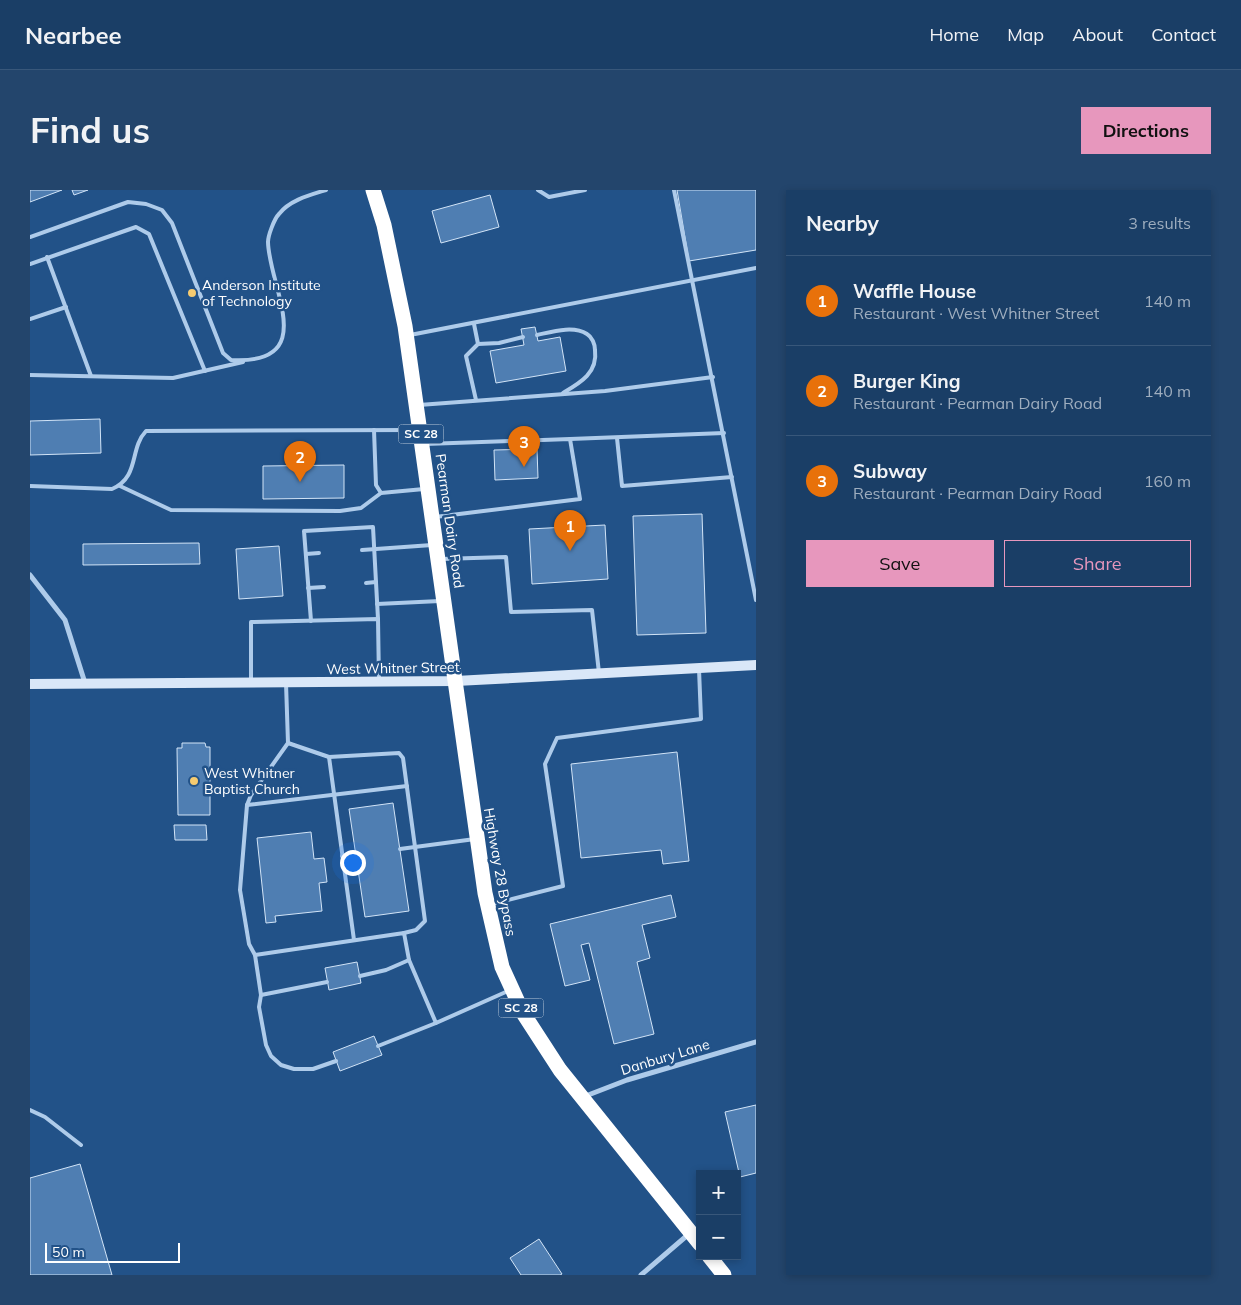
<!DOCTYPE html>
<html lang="en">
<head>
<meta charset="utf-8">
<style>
	:root { --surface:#1a3e66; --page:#23456c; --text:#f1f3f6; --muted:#9faebf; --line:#38577a; --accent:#e797bd }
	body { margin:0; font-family:Mulish,sans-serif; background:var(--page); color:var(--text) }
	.controls { position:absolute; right:15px; bottom:15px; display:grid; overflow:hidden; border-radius:0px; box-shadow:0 2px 8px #0003 }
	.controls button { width:45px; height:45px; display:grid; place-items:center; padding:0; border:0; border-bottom:1px solid var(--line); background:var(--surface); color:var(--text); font:25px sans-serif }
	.scale { position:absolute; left:15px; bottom:12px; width:135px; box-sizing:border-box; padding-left:5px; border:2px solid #fff; border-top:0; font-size:14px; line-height:18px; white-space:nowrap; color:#fff; -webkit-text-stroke:4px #225288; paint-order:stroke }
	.you { position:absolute; left:322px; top:672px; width:18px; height:18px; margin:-12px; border:4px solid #fff; border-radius:50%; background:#1a73e8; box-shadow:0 0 0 8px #1a73e833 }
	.badge { display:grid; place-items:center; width:32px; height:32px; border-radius:50%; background:var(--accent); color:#fff; font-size:16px; font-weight:700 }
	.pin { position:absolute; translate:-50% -41px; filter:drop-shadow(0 1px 2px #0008) }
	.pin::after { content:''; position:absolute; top:26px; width:18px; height:15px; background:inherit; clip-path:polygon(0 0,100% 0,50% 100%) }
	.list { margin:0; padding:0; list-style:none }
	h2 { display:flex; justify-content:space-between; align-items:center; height:65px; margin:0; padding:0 20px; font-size:21px }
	h2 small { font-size:16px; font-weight:400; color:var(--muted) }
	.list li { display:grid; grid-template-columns:32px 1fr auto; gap:15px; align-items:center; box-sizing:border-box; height:90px; padding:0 20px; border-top:1px solid var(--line) }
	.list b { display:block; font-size:19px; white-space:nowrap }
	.list p { margin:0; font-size:16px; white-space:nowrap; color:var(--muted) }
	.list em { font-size:16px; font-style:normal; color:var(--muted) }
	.actions { display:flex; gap:10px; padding:15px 20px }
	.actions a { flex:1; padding:11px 0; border:1px solid var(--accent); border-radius:0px; text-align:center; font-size:18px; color:var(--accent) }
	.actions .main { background:var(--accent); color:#111 }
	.map { position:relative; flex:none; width:726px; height:1085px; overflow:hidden; border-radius:0px }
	header { display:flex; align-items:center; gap:30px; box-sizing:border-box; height:70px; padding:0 25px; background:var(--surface); border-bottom:1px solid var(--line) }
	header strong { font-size:24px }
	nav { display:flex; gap:28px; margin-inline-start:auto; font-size:18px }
	.intro { display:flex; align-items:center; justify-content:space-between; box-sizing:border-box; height:120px; padding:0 30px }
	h1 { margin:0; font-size:35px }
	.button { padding:12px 22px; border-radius:0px; background:var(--accent); color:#111; font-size:18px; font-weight:700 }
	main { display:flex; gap:30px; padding:0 30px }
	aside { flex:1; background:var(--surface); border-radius:0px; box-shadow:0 2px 8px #0003 }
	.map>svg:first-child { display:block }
	.building { fill:#4f7eb2; stroke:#d2e4f7 }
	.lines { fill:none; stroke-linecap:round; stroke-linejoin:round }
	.lane { stroke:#aecbea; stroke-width:4 }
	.street { stroke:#aecbea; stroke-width:5 }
	.secondary { stroke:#d9e7f8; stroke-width:10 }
	.highway { stroke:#fff; stroke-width:15 }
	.poi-dot { fill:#f6cb70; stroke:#225288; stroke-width:2 }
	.labels { text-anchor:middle; stroke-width:5; stroke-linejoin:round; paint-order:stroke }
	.shield { fill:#225288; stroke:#bdcbdb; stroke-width:1 }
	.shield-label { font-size:12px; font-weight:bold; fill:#fff }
	.poi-label { font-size:14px; fill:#fff; stroke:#225288; text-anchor:start }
	.street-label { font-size:14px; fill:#fff; stroke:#225288 }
</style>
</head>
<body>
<header>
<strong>Nearbee</strong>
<nav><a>Home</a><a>Map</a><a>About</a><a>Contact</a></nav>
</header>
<div class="intro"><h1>Find us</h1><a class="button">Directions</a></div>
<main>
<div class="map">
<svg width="726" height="1085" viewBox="0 0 726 1085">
	<rect width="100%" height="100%" fill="#225288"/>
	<g class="building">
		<polygon points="0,0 32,0 0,12"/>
		<polygon points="42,0 58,0 44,5"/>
		<polygon points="647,0 726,0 726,60 659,71"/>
		<polygon points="460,5 469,37 411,53 402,21"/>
		<polygon points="505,137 508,151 530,147 536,181 466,193 460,161 494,155 491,139"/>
		<polygon points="70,229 71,263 0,265 0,231"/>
		<polygon points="507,259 508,288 465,290 464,260"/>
		<polygon points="314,275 314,308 233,309 233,276"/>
		<polygon points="672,324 676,443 607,445 603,326"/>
		<polygon points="575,335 578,389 502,394 499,339"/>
		<polygon points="169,353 170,374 53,375 53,354"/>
		<polygon points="249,356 253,406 209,409 206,359"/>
		<polygon points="152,553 175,553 176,557 180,557 180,625 148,625 147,558 152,558"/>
		<polygon points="647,562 659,671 633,674 631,660 551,668 541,574"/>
		<polygon points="363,613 379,721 335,727 319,619"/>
		<polygon points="144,635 176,635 177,650 145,650"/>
		<polygon points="281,642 284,669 294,668 297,692 289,693 292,721 245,726 246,732 236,733 227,648"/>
		<polygon points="641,705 646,727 612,735 620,768 607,772 624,844 584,854 559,753 551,755 560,790 535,796 520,734"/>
		<polygon points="327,772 331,793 299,800 295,778"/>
		<polygon points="344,846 352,865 310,881 303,862"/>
		<polygon points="726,915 726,983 710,987 695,922"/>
		<polygon points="50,974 82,1085 0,1085 0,988"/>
		<polygon points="509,1049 532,1084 530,1085 491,1085 480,1068"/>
	</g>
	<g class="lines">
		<g class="lane">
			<polyline points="508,0 519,7 555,0"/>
			<polyline points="644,0 726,410"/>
			<path d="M0,47L98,12L116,14L132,20L142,33L193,163L201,170C291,175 239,98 238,52C238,46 244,29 249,24C260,10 280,5 296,0"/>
			<polyline points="17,67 61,186"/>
			<polyline points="0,74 106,37 119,44 175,181"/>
			<polyline points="0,129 36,117"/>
			<polyline points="444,134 448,154 436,166 446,210"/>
			<polyline points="380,145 726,78"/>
			<path d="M507,145C521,142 543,135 557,144C562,147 565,154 565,160C568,183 550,193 533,203"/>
			<polyline points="448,154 469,153 493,147"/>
			<polyline points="0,185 143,188 213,172"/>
			<polyline points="389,215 575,201 683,187"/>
			<polyline points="344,240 346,295 351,303 394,299"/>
			<polyline points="587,248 592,296 702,287"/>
			<polyline points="540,249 694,243"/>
			<polyline points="395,254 540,249 550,309 405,327"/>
			<path d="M0,296L82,299C110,287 99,259 116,241L386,240"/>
			<polyline points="90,296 141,320 310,321 331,318 351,303"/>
			<polyline points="332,360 402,355"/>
			<polyline points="276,364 289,363"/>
			<polyline points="411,369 476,367 481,422 562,420 569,483"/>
			<polyline points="336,393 346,392"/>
			<polyline points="278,398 294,397"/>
			<polyline points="347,414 410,411"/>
			<polyline points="281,431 274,341 343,337 348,429"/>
			<polyline points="221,491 221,432 348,429 349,492"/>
			<polyline points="256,493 258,553 221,605 217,615 210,700 219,754 225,765 231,805 229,817 236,855 241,866 251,875 264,879 283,879 306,871"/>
			<polyline points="258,553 299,567 369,563 373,568 395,731 386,740 374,743"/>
			<polyline points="299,567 324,750"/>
			<polyline points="217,615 377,596"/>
			<polyline points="370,659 445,649"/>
			<polyline points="312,666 326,665"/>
			<polyline points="462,714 533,696 515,574 527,548 671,529 669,479"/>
			<polyline points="225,765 374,743 379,770 406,833 478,801"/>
			<polyline points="330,786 356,780 379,770"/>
			<polyline points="231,805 297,792"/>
			<polyline points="348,856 406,833"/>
			<polyline points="0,920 15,927 51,955"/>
		</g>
		<g class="street">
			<polyline points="0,385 35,430 55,493"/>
			<polyline points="553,907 597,890 726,852"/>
			<polyline points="611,1085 660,1043"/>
		</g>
		<polyline class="secondary" points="0,494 426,491 726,475"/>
		<g class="highway">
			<polyline points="343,0 354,35 375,136 455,703 472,777 493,823 530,880 670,1054"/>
			<polyline points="679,1066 694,1085"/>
		</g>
	</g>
	<g class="poi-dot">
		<circle cx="162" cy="103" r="5"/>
		<circle cx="164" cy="591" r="5"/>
	</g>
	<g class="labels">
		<g class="shield">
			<rect x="368.5" y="234.5" width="45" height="19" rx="4"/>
			<rect x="468.5" y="808.5" width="45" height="19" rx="4"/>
		</g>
		<g class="shield-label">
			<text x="391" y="248">SC 28</text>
			<text x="491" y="822">SC 28</text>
		</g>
		<g class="poi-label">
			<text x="172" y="100">Anderson Institute<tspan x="172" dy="16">of Technology</tspan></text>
			<text x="174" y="588">West Whitner<tspan x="174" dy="16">Baptist Church</tspan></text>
		</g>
		<g class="street-label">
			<text transform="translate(420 331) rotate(82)" y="5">Pearman Dairy Road</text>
			<text transform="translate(363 478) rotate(-1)" y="5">West Whitner Street</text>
			<text transform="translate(470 682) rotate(80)" y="5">Highway 28 Bypass</text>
			<text transform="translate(635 867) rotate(-17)" y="5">Danbury Lane</text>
		</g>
	</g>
</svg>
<div class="controls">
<button>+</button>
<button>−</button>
</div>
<div class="scale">50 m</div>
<div class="you"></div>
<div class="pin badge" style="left:540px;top:361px;background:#e8710a">1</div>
<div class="pin badge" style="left:270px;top:292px;background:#e8710a">2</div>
<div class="pin badge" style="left:494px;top:277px;background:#e8710a">3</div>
</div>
<aside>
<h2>Nearby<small>3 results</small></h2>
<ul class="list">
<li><span class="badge" style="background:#e8710a">1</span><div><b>Waffle House</b><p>Restaurant · West Whitner Street</p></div><em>140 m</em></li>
<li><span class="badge" style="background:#e8710a">2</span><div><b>Burger King</b><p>Restaurant · Pearman Dairy Road</p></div><em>140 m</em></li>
<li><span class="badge" style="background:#e8710a">3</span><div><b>Subway</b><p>Restaurant · Pearman Dairy Road</p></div><em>160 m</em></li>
</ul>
<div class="actions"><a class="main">Save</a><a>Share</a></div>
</aside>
</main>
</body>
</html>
